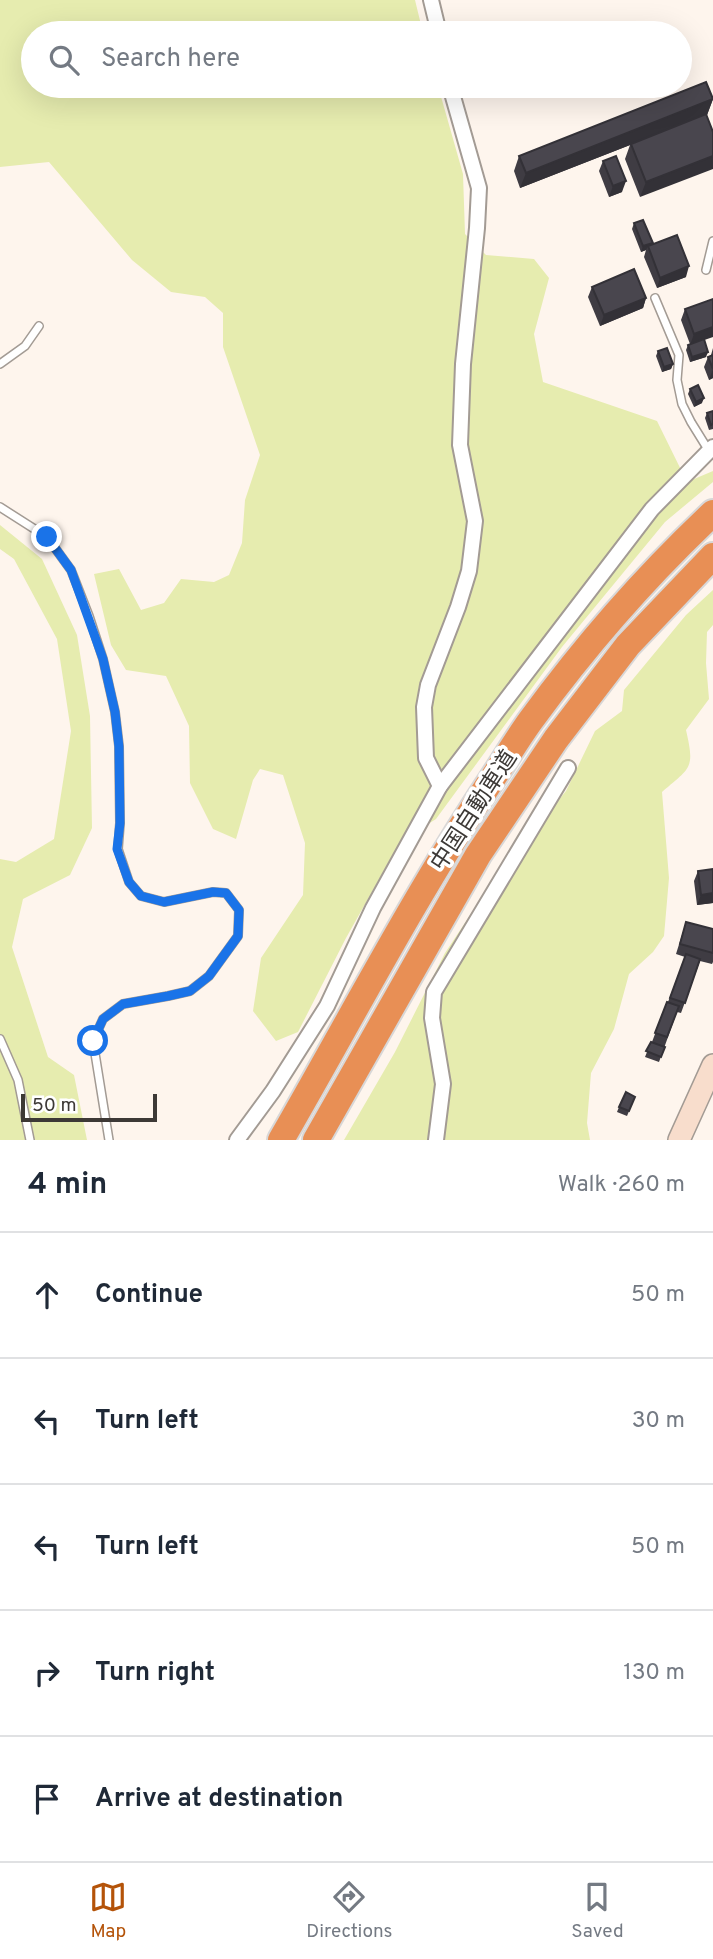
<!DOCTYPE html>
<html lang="en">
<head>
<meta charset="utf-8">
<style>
	:root { --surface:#fff; --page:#f2f2f3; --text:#1f2937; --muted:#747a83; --line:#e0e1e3; --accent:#b45309 }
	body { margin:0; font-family:Overpass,"Noto Sans JP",sans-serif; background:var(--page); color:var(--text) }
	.scale { position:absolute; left:21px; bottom:18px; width:136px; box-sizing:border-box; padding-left:7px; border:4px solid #3d3936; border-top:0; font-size:19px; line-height:24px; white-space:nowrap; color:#3d3936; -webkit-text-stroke:5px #fff; paint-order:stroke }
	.stop { position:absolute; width:21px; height:21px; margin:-16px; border:5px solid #1a73e8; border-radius:50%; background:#fff }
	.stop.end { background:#1a73e8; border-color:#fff; box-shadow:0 2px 7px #0008 }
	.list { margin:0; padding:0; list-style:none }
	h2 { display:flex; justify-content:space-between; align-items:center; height:91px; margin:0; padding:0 28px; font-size:30px }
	h2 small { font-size:23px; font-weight:400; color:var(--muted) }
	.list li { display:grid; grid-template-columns:46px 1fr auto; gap:21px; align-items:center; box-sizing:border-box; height:126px; padding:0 28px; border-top:2px solid var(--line) }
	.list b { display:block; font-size:26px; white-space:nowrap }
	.list em { font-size:23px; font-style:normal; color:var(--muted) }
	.icon { flex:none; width:38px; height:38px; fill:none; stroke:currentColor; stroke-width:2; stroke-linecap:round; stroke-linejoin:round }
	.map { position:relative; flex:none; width:713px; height:1140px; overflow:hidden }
	.search { position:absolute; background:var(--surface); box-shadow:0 7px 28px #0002; left:21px; right:21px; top:21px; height:77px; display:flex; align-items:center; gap:18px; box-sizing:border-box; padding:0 24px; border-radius:38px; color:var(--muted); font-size:26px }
	.sheet { height:721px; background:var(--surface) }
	nav { display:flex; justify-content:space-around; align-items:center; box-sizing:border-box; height:98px; border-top:2px solid var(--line); background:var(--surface); font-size:19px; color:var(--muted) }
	nav a { display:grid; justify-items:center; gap:4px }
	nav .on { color:var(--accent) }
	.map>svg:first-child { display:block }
	.green { fill:#e6ecaf }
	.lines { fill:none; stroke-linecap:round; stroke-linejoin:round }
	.lane-casing { stroke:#a39b94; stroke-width:10 }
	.street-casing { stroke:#a39b94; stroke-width:18 }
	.secondary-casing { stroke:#a39b94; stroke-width:24 }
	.highway-casing { stroke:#d8d7d7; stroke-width:30 }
	.lane { stroke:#fff; stroke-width:7 }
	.street { stroke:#fff; stroke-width:14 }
	.secondary { stroke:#f8ddcc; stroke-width:21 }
	.highway { stroke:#e88f55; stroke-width:26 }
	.wall { fill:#3f3c43 }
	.shaded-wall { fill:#333137 }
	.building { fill:#49464e; stroke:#333137; stroke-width:2 }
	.route { stroke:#1a73e8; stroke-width:9 }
	.labels { text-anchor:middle; stroke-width:7; stroke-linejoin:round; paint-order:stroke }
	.street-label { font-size:23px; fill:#3d3936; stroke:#fff }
</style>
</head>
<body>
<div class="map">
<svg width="713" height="1140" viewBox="0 0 713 1140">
	<rect width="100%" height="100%" fill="#fef5ed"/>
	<g class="green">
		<polygon points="0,0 415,0 423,33 33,33 33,86 438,86 463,174 465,234 486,255 534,259 549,278 534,334 543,382 657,421 687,482 713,471 713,482 665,522 562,647 436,819 400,842 346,938 298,1032 276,1041 253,1011 261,958 303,895 305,843 283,775 260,769 253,780 236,839 213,829 190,783 189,726 166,676 126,670 111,645 94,574 119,569 141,610 164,603 181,579 214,582 229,575 242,543 245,500 260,455 223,347 223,313 205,297 171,292 132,260 49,162 0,167"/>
		<polygon points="0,525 42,559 77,635 90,716 92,828 70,875 23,899 12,947 48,1057 74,1075 87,1140 0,1140 0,859 16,862 54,839 71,731 57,639 14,559 0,549"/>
		<path d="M713,590V625L707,632L706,663L709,699L686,730C695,769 691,767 662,792L669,878L664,936L653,952L629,974L614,1029L591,1073L587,1123L590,1140H344L395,1052L445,953L496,876L566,791L595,731L622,711L624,690L686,615Z"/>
	</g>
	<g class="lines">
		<defs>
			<g id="lane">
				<polyline points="706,270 713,241"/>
				<polyline points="655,298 679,355 677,380 682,404 691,422 709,451"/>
				<polyline points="0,364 25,346 39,326"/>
				<polyline points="0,507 47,537 71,570 89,616 103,659 115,712 119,746 120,823 118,849 129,882 141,896 164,902 213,892 226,893 239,910 238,936 209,976 190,991 168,996 123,1004 103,1019 93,1041 109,1140"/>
				<polyline points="0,1039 18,1080 30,1140"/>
			</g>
			<g id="street">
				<polyline points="431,0 439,33"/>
				<polyline points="440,786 426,758 424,707 428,685 458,607 469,571 475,521 460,445 463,364 477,228 479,188 450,86"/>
				<polyline points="237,1140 273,1091 327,1006 373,908 440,786 652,509 713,447"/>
				<polyline points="436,1140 443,1084 432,1018 434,992 568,768"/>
			</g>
			<polyline id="secondary" points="679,1140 713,1065"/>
			<g id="highway">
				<path d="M281,1140C349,1022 412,901 487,787C502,765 515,742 531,720C585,646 646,576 713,513"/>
				<polyline points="316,1140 478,855 556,739 628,645 713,556"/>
			</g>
		</defs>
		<use href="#lane" class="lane-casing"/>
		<use href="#street" class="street-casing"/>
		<use href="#secondary" class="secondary-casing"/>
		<use href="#highway" class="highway-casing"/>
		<use href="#lane" class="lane"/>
		<use href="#street" class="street"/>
		<use href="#secondary" class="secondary"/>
		<use href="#highway" class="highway"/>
	</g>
	<g class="wall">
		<polygon points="713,99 707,115 640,197 625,159 630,145 520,188 514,171 519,156"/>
		<polygon points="603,161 622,192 609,197 599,171"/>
		<polygon points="634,223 652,245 686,277 657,288 644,257 646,250 641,252 632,229"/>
		<polygon points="592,287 646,298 643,308 600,326 588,297"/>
		<polygon points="685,309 704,340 706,357 690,362 686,350 688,345 690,344 681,320"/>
		<polygon points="713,348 713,378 709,380 704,367 708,357 711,355"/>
		<polygon points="658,351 673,364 671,369 662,372 656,356"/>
		<polygon points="690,389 702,403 694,407 688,394"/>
		<polygon points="713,411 713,429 709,430 705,418 707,413"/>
		<polygon points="713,869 713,903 697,905 694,881 698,871"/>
		<polygon points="686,922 713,929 713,962 712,964 700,961 681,1013 677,1012 659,1062 645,1057 651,1042 652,1042 667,1002 668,1002 685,957 676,954"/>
		<polygon points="635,1097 627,1116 617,1112 619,1107"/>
	</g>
	<g class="shaded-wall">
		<polygon points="713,99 707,115 520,188 526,173"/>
		<polygon points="713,156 713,169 640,197 646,182"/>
		<polygon points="626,181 622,192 609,197 613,186"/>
		<polygon points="653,243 651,248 648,246 646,250 641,252 643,246"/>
		<polygon points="689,266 686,277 657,288 660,278"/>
		<polygon points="646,298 643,308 600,326 604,315"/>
		<polygon points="713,327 713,337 690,345 694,334"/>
		<polygon points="708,352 706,357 690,362 692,357"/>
		<polygon points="673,364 671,369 662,372 664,367"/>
		<polygon points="713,369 713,378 709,380"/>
		<polygon points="704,398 702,403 694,407 696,402"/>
		<polygon points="713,893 713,903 697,905 701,895"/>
	</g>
	<g class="building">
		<polygon points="706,82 713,99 526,173 519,156"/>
		<polygon points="706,114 713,132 713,156 646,182 631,144"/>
		<polygon points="616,156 626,181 613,186 603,161"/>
		<polygon points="643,220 653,243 643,246 634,223"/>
		<polygon points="677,235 689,266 660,278 648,246"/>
		<polygon points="634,269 646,298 604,315 592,287"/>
		<polygon points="713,299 713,327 694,334 685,309"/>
		<polygon points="704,339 708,352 692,357 688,345"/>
		<polygon points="667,348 673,364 664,367 658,351"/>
		<polygon points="713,355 713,369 708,357"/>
		<polygon points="698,385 704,398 696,402 690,389"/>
		<polygon points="713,411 713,424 711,425 707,413"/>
		<polygon points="713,869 713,893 701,895 698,871"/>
		<polygon points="686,922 713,929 713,953 680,944"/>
		<polygon points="686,954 700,959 685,1003 670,998"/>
		<polygon points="667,1002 679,1006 667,1037 655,1033"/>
		<polygon points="651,1042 665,1047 661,1057 646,1051"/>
		<polygon points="626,1092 635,1097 629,1111 619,1107"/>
	</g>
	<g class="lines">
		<polyline class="route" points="47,537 71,570 103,659 115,712 119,747 120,823 117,849 129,882 141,896 164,902 213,892 226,893 239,910 238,936 209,976 190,991 168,996 123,1004 103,1019 93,1041"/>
	</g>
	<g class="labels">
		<g class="street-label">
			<text transform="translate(473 810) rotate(-57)" y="8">中国自動車道</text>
		</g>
	</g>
</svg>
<div class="scale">50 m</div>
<div class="stop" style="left:93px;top:1041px"></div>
<div class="stop end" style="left:47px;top:537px"></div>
<div class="search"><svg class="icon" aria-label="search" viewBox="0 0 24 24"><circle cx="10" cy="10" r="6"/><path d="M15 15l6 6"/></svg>Search here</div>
</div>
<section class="sheet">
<h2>4 min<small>Walk · 260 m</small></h2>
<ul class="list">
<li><svg class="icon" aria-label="ahead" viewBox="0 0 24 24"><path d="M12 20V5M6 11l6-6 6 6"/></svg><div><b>Continue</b></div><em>50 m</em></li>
<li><svg class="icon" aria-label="left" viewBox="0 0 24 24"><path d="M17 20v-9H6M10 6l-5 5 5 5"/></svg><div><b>Turn left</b></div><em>30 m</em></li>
<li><svg class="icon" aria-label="left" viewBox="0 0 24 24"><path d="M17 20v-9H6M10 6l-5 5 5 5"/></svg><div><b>Turn left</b></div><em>50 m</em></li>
<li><svg class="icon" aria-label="right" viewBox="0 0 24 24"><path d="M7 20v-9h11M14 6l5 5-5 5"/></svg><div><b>Turn right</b></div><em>130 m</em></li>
<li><svg class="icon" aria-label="arrive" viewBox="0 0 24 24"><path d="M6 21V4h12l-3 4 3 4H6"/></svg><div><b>Arrive at destination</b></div></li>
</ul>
</section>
<nav>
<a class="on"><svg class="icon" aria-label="map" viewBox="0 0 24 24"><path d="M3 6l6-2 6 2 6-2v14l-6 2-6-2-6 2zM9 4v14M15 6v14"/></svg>Map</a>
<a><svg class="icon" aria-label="directions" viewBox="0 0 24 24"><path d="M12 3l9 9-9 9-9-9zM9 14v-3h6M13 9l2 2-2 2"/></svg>Directions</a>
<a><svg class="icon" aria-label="saved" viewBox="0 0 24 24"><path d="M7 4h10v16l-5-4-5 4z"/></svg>Saved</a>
</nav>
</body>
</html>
